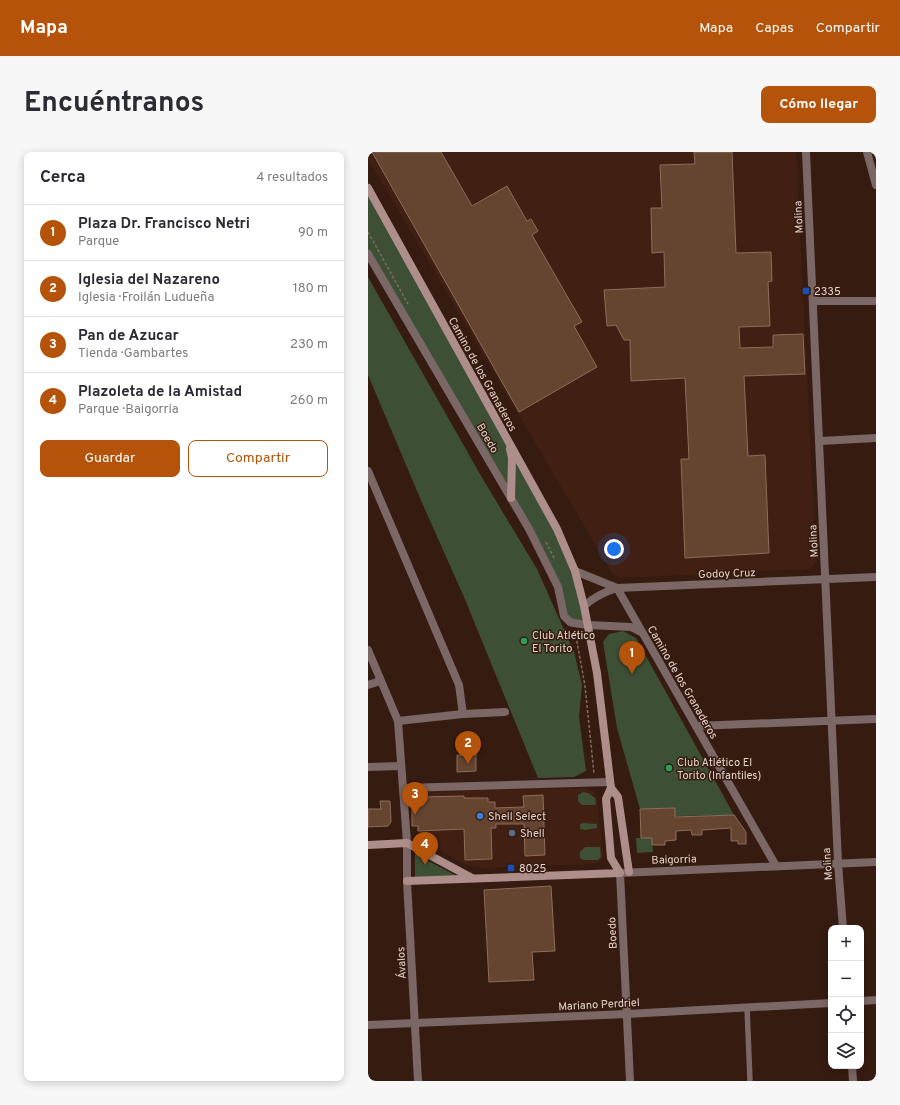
<!DOCTYPE html>
<html lang="es">
<head>
<meta charset="utf-8">
<style>
	:root { --surface:#fff; --page:#f7f7f7; --text:#2b2b33; --muted:#7c7c81; --line:#e1e1e2; --accent:#b45309 }
	body { margin:0; font-family:Overpass,sans-serif; background:var(--page); color:var(--text) }
	.controls { position:absolute; right:12px; bottom:12px; display:grid; overflow:hidden; border-radius:8px; box-shadow:0 2px 10px #0003 }
	.controls button { width:36px; height:36px; display:grid; place-items:center; padding:0; border:0; border-bottom:1px solid var(--line); background:var(--surface); color:var(--text); font:20px sans-serif }
	.you { position:absolute; left:246px; top:397px; width:14px; height:14px; margin:-10px; border:3px solid #fff; border-radius:50%; background:#1a73e8; box-shadow:0 0 0 6px #1a73e833 }
	.badge { display:grid; place-items:center; width:26px; height:26px; border-radius:50%; background:var(--accent); color:#fff; font-size:13px; font-weight:700 }
	.pin { position:absolute; translate:-50% -33px; filter:drop-shadow(0 1px 2px #0008) }
	.pin::after { content:''; position:absolute; top:21px; width:14px; height:12px; background:inherit; clip-path:polygon(0 0,100% 0,50% 100%) }
	.list { margin:0; padding:0; list-style:none }
	h2 { display:flex; justify-content:space-between; align-items:center; height:52px; margin:0; padding:0 16px; font-size:17px }
	h2 small { font-size:13px; font-weight:400; color:var(--muted) }
	.list li { display:grid; grid-template-columns:26px 1fr auto; gap:12px; align-items:center; box-sizing:border-box; height:56px; padding:0 16px; border-top:1px solid var(--line) }
	.list b { display:block; font-size:15px; white-space:nowrap }
	.list p { margin:0; font-size:13px; white-space:nowrap; color:var(--muted) }
	.list em { font-size:13px; font-style:normal; color:var(--muted) }
	.actions { display:flex; gap:8px; padding:12px 16px }
	.actions a { flex:1; padding:9px 0; border:1px solid var(--accent); border-radius:8px; text-align:center; font-size:14px; color:var(--accent) }
	.actions .main { background:var(--accent); color:#fff }
	.icon { flex:none; width:22px; height:22px; fill:none; stroke:currentColor; stroke-width:2; stroke-linecap:round; stroke-linejoin:round }
	.map { position:relative; flex:none; width:508px; height:929px; overflow:hidden; border-radius:8px }
	header { display:flex; align-items:center; gap:24px; box-sizing:border-box; height:56px; padding:0 20px; background:var(--accent); color:#fff }
	header strong { font-size:19px }
	nav { display:flex; gap:22px; margin-inline-start:auto; font-size:14px }
	.intro { display:flex; align-items:center; justify-content:space-between; box-sizing:border-box; height:96px; padding:0 24px }
	h1 { margin:0; font-size:28px }
	.button { padding:10px 18px; border-radius:8px; background:var(--accent); color:#fff; font-size:14px; font-weight:700 }
	main { display:flex; gap:24px; padding:0 24px }
	aside { flex:1; background:var(--surface); border-radius:8px; box-shadow:0 2px 10px #0003 }
	.map>svg:first-child { display:block }
	.built { fill:#411f12 }
	.green { fill:#3d5035 }
	.building { fill:#664530; stroke:#8b6e5b }
	.lines { fill:none; stroke-linecap:round; stroke-linejoin:round }
	.path { stroke:#826b61; stroke-width:1.5; stroke-dasharray:3 2; stroke-linecap:butt }
	.service { stroke:#7b6765; stroke-width:5.5 }
	.minor { stroke:#7b6765; stroke-width:8 }
	.tertiary { stroke:#7b6765; stroke-width:8 }
	.secondary { stroke:#ad8e8b; stroke-width:8 }
	.transit-dot { fill:#1a4fb4; stroke:#361b10; stroke-width:1.5 }
	.leisure-dot { fill:#2e9e5b; stroke:#361b10; stroke-width:1.5 }
	.shop-dot { fill:#3f7fe0; stroke:#361b10; stroke-width:1.5 }
	.service-dot { fill:#5c6f8a; stroke:#361b10; stroke-width:1.5 }
	.labels { text-anchor:middle; stroke-width:3; stroke-linejoin:round; paint-order:stroke }
	.street-label { font-size:11px; fill:#e6d4cc; stroke:#361b10 }
	.poi-label { font-size:11px; fill:#e6d4cc; stroke:#361b10; text-anchor:start }
</style>
</head>
<body>
<header>
<strong>Mapa</strong>
<nav><a>Mapa</a><a>Capas</a><a>Compartir</a></nav>
</header>
<div class="intro"><h1>Encuéntranos</h1><a class="button">Cómo llegar</a></div>
<main>
<aside>
<h2>Cerca<small>4 resultados</small></h2>
<ul class="list">
<li><span class="badge">1</span><div><b>Plaza Dr. Francisco Netri</b><p>Parque</p></div><em>90 m</em></li>
<li><span class="badge">2</span><div><b>Iglesia del Nazareno</b><p>Iglesia · Froilán Ludueña</p></div><em>180 m</em></li>
<li><span class="badge">3</span><div><b>Pan de Azucar</b><p>Tienda · Gambartes</p></div><em>230 m</em></li>
<li><span class="badge">4</span><div><b>Plazoleta de la Amistad</b><p>Parque · Baigorria</p></div><em>260 m</em></li>
</ul>
<div class="actions"><a class="main">Guardar</a><a>Compartir</a></div>
</aside>
<div class="map">
<svg width="508" height="929" viewBox="0 0 508 929">
	<rect width="100%" height="100%" fill="#361b10"/>
	<g class="built">
		<polygon points="0,0 428,0 448,409 445,414 441,417 254,426 245,423 0,7"/>
		<polygon points="216,636 225,639 229,645 235,704 234,708 227,712 114,716 98,713 51,687 50,640"/>
	</g>
	<g class="green">
		<polygon points="0,36 189,377 207,419 220,473 202,470 190,435 0,102"/>
		<polygon points="0,125 116,329 169,417 206,500 214,533 211,565 218,619 206,625 170,626 96,445 55,353 0,223"/>
		<polygon points="255,479 268,486 366,663 307,664 307,656 272,657 249,576 235,490 241,482"/>
		<polygon points="215,640 220,641 227,646 228,653 214,653 210,649 210,643"/>
		<polygon points="216,671 229,672 229,676 217,678 212,677 212,672"/>
		<polygon points="268,686 284,686 285,700 269,701"/>
		<polygon points="217,695 232,695 233,705 230,708 215,708 212,706 212,700"/>
		<polygon points="47,702 89,724 47,726"/>
	</g>
	<g class="building">
		<polygon points="4,0 73,0 104,54 139,34 159,69 163,67 170,79 164,83 214,170 206,174 229,215 151,260"/>
		<polygon points="326,0 364,0 368,101 403,100 404,129 400,130 402,174 371,175 372,196 405,195 405,183 435,182 437,222 376,224 380,304 397,303 401,401 317,406 313,307 321,307 317,226 263,229 262,188 256,188 248,173 239,174 236,138 297,135 296,100 284,101 283,56 294,56 292,13 327,12"/>
		<polygon points="97,601 108,601 108,619 89,620 89,603 97,603"/>
		<polygon points="175,643 177,703 157,704 156,672 128,672 128,676 123,676 124,707 97,708 96,677 50,679 50,674 44,674 44,650 50,650 50,645 96,644 96,646 120,646 120,650 127,650 127,656 156,655 155,644"/>
		<polygon points="12,649 22,649 23,670 20,674 0,675 0,657 13,657"/>
		<polygon points="307,656 307,665 366,663 378,680 378,692 370,692 370,689 363,689 363,676 334,678 334,683 324,683 323,678 308,679 308,688 297,689 297,693 284,693 284,686 273,686 272,657"/>
		<polygon points="183,734 187,799 164,800 166,828 121,830 116,738"/>
	</g>
	<g class="lines">
		<g class="path">
			<polyline points="0,80 40,152"/>
			<polyline points="178,390 187,408"/>
			<polyline points="207,479 217,534 226,622"/>
		</g>
		<polyline class="service" points="379,855 382,929"/>
		<g class="minor">
			<polyline points="438,0 470,711"/>
			<polyline points="499,0 508,33"/>
			<polyline points="0,102 161,377 190,435 196,464 202,470 206,471 220,473 263,475 273,480"/>
			<polyline points="445,149 508,149"/>
			<polyline points="452,289 508,286"/>
			<polyline points="0,319 91,533 95,562"/>
			<polyline points="207,419 249,436 408,714"/>
			<path d="M216,454C226,445 236,440 249,436L508,425"/>
			<polyline points="0,498 30,569 39,691"/>
			<polyline points="0,533 12,529"/>
			<polyline points="30,569 95,562 137,560"/>
			<polyline points="328,574 508,567"/>
			<polyline points="0,615 33,614"/>
			<polyline points="35,636 242,630"/>
			<polyline points="493,849 508,848"/>
			<polyline points="0,873 259,862 463,851"/>
		</g>
		<g class="tertiary">
			<polyline points="39,691 39,729 50,929"/>
			<polyline points="470,711 475,776"/>
			<polyline points="484,914 485,929"/>
			<polyline points="262,929 252,721 508,710"/>
		</g>
		<g class="secondary">
			<polyline points="0,36 189,377 207,419 216,454 229,521 243,636 238,647 243,706 252,721 39,729"/>
			<polyline points="142,297 144,306 143,346"/>
			<polyline points="243,636 250,645 261,720"/>
			<polyline points="0,693 39,691 104,726"/>
		</g>
	</g>
	<g class="transit-dot">
		<rect x="434" y="135" width="8" height="8" rx="2"/>
		<rect x="139" y="712" width="8" height="8" rx="2"/>
	</g>
	<g class="leisure-dot">
		<circle cx="156" cy="489" r="4"/>
		<circle cx="301" cy="616" r="4"/>
	</g>
	<circle class="shop-dot" cx="112" cy="664" r="4"/>
	<circle class="service-dot" cx="144" cy="681" r="4"/>
	<g class="labels">
		<g class="street-label">
			<text transform="translate(430 65) rotate(-93)" y="4">Molina</text>
			<text transform="translate(115 222) rotate(61)" y="4">Camino de los Granaderos</text>
			<text transform="translate(120 286) rotate(60)" y="4">Boedo</text>
			<text transform="translate(445 389) rotate(-93)" y="4">Molina</text>
			<text transform="translate(359 421) rotate(-2)" y="4">Godoy Cruz</text>
			<text transform="translate(315 530) rotate(60)" y="4">Camino de los Granaderos</text>
			<text transform="translate(306 707) rotate(-2)" y="4">Baigorria</text>
			<text transform="translate(459 712) rotate(-94)" y="4">Molina</text>
			<text transform="translate(244 781) rotate(-93)" y="4">Boedo</text>
			<text transform="translate(33 811) rotate(-93)" y="4">Ávalos</text>
			<text transform="translate(231 852) rotate(-3)" y="4">Mariano Perdriel</text>
		</g>
		<g class="poi-label">
			<text x="446" y="143">2335</text>
			<text x="164" y="487">Club Atlético<tspan x="164" dy="13">El Torito</tspan></text>
			<text x="309" y="614">Club Atlético El<tspan x="309" dy="13">Torito (Infantiles)</tspan></text>
			<text x="120" y="668">Shell Select</text>
			<text x="152" y="685">Shell</text>
			<text x="151" y="720">8025</text>
		</g>
	</g>
</svg>
<div class="controls">
<button>+</button>
<button>−</button>
<button><svg class="icon" aria-label="locate" viewBox="0 0 24 24"><circle cx="12" cy="12" r="6"/><path d="M12 2v4M12 18v4M2 12h4M18 12h4"/></svg></button>
<button><svg class="icon" aria-label="layers" viewBox="0 0 24 24"><path d="M12 4l9 5-9 5-9-5zM3 14l9 5 9-5"/></svg></button>
</div>
<div class="you"></div>
<div class="pin badge" style="left:264px;top:522px">1</div>
<div class="pin badge" style="left:100px;top:612px">2</div>
<div class="pin badge" style="left:47px;top:663px">3</div>
<div class="pin badge" style="left:57px;top:713px">4</div>
</div>
</main>
</body>
</html>
